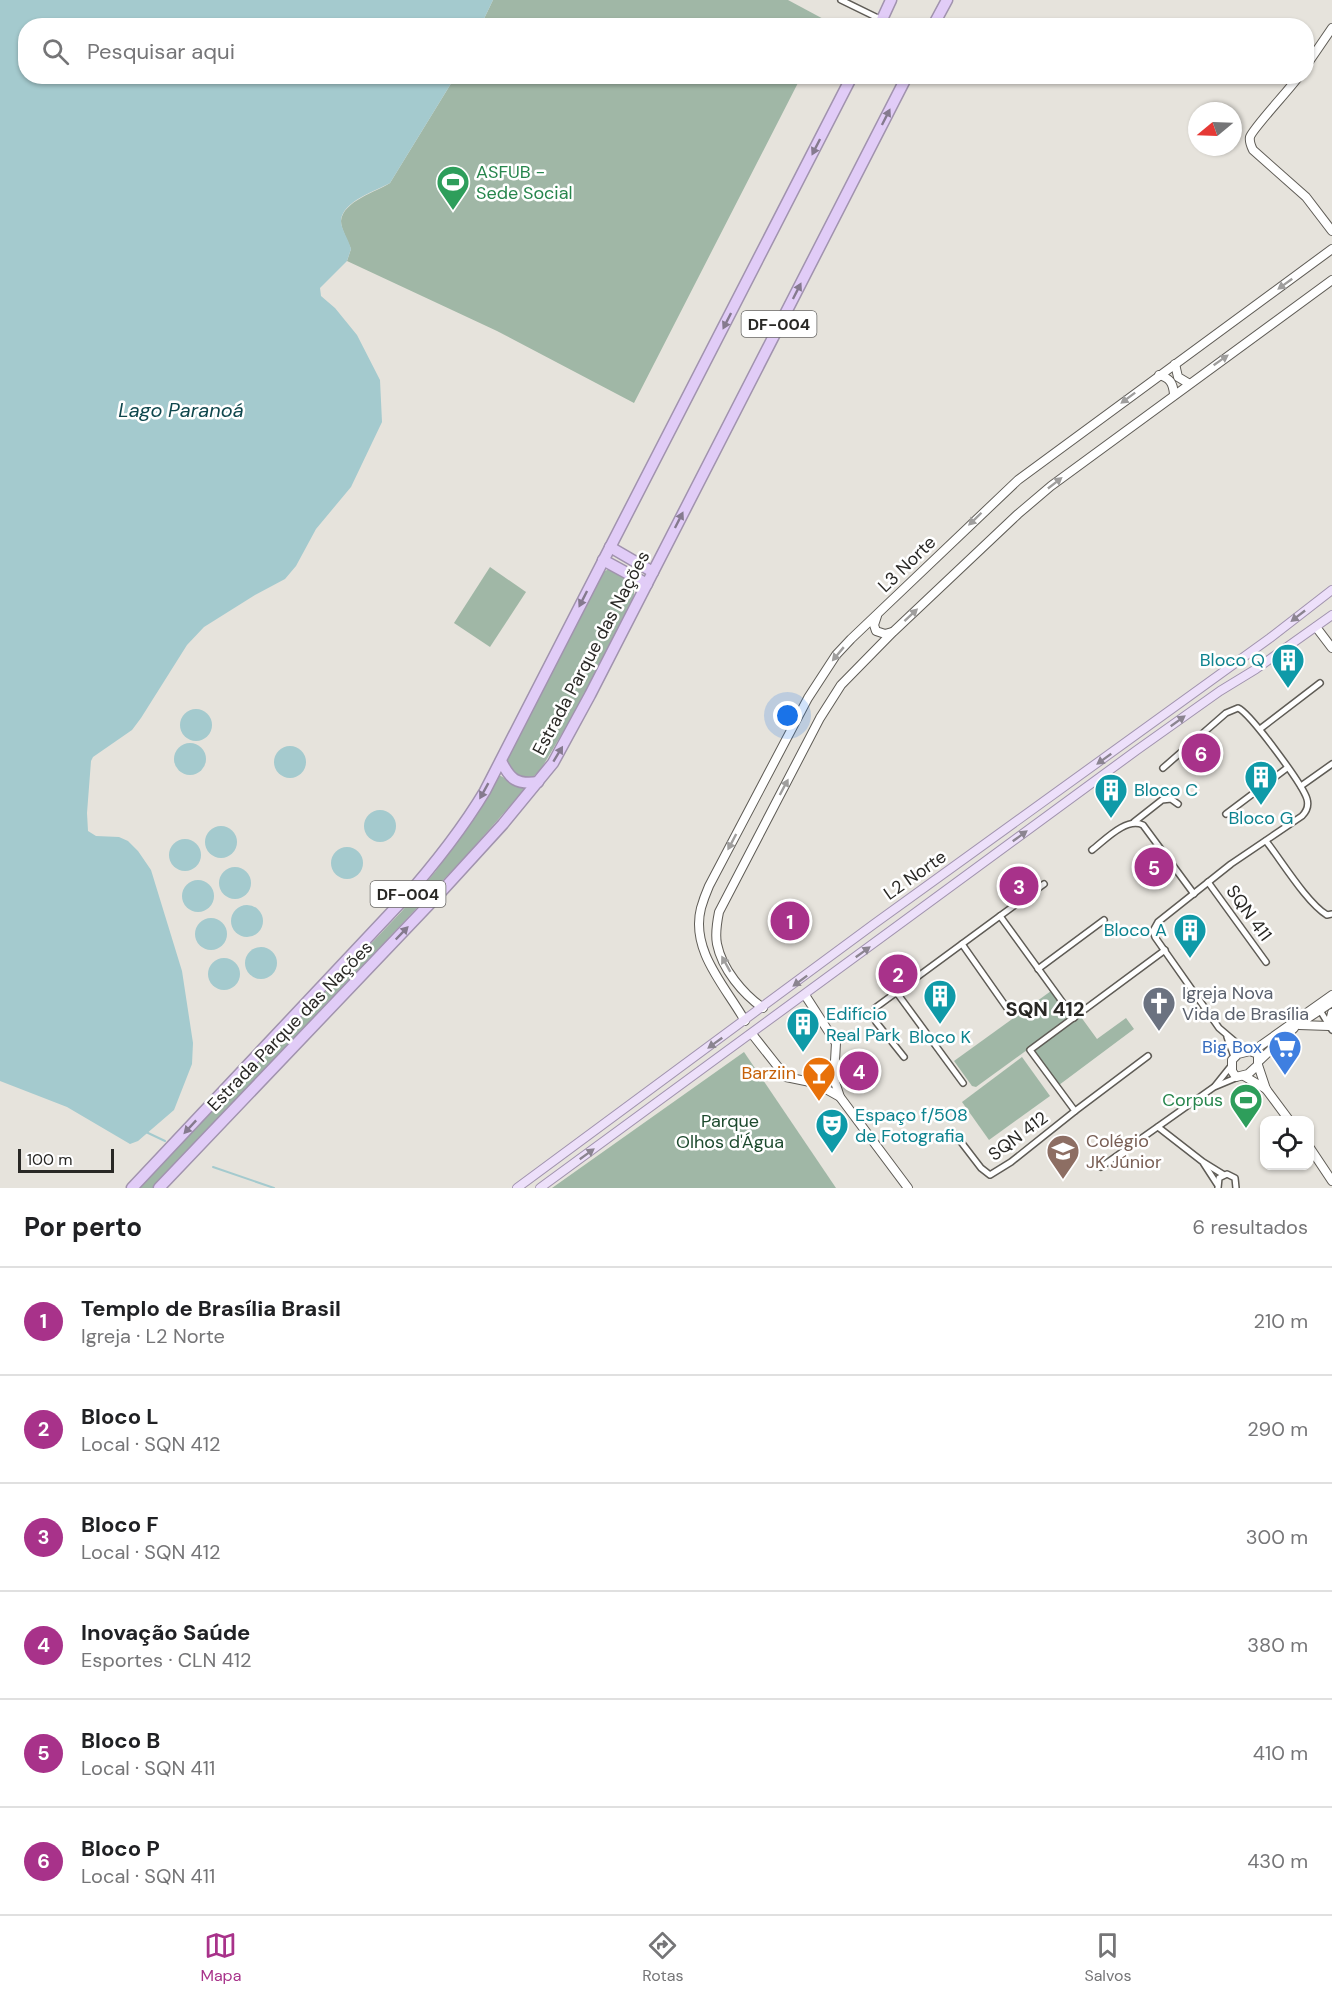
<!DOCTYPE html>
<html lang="pt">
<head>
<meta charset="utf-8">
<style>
	:root { --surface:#fff; --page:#f6f6f6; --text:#202124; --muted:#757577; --line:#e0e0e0; --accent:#a8328a }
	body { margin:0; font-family:"DM Sans",sans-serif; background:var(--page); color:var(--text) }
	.controls { position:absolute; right:18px; bottom:18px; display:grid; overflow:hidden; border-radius:12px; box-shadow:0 2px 4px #0004 }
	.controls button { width:54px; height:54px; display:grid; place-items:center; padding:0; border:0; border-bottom:2px solid var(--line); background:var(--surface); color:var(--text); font:30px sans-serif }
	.compass { position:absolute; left:1188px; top:102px; width:54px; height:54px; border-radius:50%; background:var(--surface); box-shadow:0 2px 4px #0004; rotate:251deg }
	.scale { position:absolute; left:18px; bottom:15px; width:96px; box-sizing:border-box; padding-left:6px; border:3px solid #292825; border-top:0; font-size:16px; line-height:21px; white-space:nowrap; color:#292825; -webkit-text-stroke:4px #fff; paint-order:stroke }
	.you { position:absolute; left:788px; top:716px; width:21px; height:21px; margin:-15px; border:4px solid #fff; border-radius:50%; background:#1a73e8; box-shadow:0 0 0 9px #1a73e833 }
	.badge { display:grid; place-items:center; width:39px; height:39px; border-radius:50%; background:var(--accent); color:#fff; font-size:20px; font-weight:700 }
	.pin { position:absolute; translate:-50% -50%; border:3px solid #fff; box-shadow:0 2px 6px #0006 }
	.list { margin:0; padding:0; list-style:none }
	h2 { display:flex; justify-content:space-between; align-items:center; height:78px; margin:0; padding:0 24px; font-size:26px }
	h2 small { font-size:20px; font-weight:400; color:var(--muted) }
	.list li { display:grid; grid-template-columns:39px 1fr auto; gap:18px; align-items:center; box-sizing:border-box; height:108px; padding:0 24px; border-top:2px solid var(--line) }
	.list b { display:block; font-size:22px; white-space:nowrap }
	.list p { margin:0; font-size:20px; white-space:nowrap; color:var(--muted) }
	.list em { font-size:20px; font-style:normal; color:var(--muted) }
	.icon { flex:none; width:33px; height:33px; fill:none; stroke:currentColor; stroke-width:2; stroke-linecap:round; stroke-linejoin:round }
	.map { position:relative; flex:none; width:1332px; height:1188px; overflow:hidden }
	.search { position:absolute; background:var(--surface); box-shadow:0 2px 4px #0004; left:18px; right:18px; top:18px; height:66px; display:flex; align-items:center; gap:15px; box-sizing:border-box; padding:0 21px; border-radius:24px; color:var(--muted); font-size:22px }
	.sheet { height:726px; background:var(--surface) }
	nav { display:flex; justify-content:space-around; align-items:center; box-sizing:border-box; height:84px; border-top:2px solid var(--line); background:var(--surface); font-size:16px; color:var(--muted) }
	nav a { display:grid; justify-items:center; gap:3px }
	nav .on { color:var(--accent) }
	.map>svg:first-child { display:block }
	.green { fill:#a0b7a6 }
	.water { fill:#a4cace }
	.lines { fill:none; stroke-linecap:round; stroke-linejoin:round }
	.stream { stroke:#a4cace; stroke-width:2 }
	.street-casing { stroke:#5f5c56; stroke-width:8 }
	.secondary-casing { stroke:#5f5c56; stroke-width:10 }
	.primary-casing { stroke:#a193ae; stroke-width:10 }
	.highway-casing { stroke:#a193ae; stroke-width:13 }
	.street { stroke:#fff; stroke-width:5 }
	.secondary { stroke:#fff; stroke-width:8 }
	.primary { stroke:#ede0fa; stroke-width:8 }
	.highway { stroke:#e1ccf7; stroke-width:10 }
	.oneway { fill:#857a8e }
	.oneway2 { fill:#9f9e9d }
	.oneway3 { fill:#8b8490 }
	.labels { text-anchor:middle; stroke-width:5; stroke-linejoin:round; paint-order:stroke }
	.shield { fill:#fff; stroke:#696866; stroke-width:1.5 }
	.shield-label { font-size:16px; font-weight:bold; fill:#292825 }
	.leisure-label { font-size:18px; fill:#27864d; stroke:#fff; text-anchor:start }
	.street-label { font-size:18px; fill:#292825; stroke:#fff }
	.culture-label { font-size:18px; fill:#0d838f; stroke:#fff; text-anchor:start }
	.worship-label { font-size:18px; fill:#5b616d; stroke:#fff; text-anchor:start }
	.shop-label { font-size:18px; fill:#366cbe; stroke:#fff; text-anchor:end }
	.food-label { font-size:18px; fill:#c56008; stroke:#fff; text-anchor:end }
	.park-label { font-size:18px; fill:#1d4a2e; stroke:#fff }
	.education-label { font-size:18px; fill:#785e54; stroke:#fff; text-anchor:start }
	.water-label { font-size:20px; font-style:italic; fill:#0f474d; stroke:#fff }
	.neighbourhood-label { font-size:20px; font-weight:bold; fill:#292825; stroke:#fff }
</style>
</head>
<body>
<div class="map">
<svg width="1332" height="1188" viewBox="0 0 1332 1188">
	<rect width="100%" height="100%" fill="#e6e3dc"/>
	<g class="green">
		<polygon points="493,0 788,0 829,22 828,26 481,25"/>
		<path d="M455,77H801L634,403L497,331L347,261L351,249C348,241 341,229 341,221C343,201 376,192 390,183Z"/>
		<polygon points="490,567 526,592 490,647 454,623"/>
		<polygon points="607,570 611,570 634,584 634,595 632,601 578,707 541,769 532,778 517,777 508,764 508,759 603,572"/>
		<polygon points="499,775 525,789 464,858 153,1188 139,1188 402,911 435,872 464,832"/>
		<polygon points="1051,991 1071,1018 976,1087 972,1086 954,1061"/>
		<polygon points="1081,1017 1097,1039 1126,1018 1134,1029 1059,1085 1034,1050"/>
		<polygon points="744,1052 836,1188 552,1188"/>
		<polygon points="1022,1057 1050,1096 989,1140 962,1102"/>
	</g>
	<g class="water">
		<path d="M0,0H493L481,25L26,26V76L455,77L390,183C376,191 342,201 341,221C341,229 349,240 351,249L347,261L320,288L321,296L335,308L357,335L380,380L382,422L351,487L316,529L296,566L285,579L255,595L204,627L187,645L141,718L132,730L93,757L91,761L87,813L88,831L96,836L119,837L128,841L138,851L151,870L182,971L193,1043L192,1064L174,1110L138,1141L130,1144L67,1107L0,1081Z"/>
		<circle cx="196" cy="725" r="16"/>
		<circle cx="190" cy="759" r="16"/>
		<circle cx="290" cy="762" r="16"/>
		<circle cx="380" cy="826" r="16"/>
		<circle cx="221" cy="842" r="16"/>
		<circle cx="185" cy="855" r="16"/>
		<circle cx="347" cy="863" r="16"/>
		<circle cx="235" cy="883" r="16"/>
		<circle cx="198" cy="896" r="16"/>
		<circle cx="247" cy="921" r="16"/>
		<circle cx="211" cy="934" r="16"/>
		<circle cx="261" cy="963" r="16"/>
		<circle cx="224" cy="974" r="16"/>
	</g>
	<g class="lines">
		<g class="stream">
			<polyline points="146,1132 165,1141"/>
			<polyline points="213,1167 274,1188"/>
		</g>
		<defs>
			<g id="street">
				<polyline points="841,0 882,20"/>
				<polyline points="1260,729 1320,683"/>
				<path d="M1163,768L1226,713L1238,708C1250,713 1303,785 1307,799C1309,806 1307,811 1302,816L1231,864L1158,922L1153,931L1155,937L1219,1028L1246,1051"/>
				<polyline points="1301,786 1332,764"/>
				<polyline points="1226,814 1287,768"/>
				<polyline points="1134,822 1162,800 1171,799 1178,804"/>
				<path d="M1266,841C1281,860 1307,903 1327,915L1332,914"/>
				<path d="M1092,850C1105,840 1126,817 1143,825L1194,894"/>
				<polyline points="1208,882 1266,962"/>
				<polyline points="1000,916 1044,884"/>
				<polyline points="962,944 1007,1008"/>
				<polyline points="1038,969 1104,920"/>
				<polyline points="897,993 963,1083"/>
				<polyline points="1318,1007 1332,1030"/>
				<polyline points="1227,1037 1234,1057"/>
				<polyline points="904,1057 876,1022 874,1017 875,1008 1000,916 1074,1018"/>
				<polyline points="1215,1086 1231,1066"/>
				<polyline points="1075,1111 1148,1056"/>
				<polyline points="1158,1127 1203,1162 1224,1175"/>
				<polyline points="958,1138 981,1168 990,1175 1011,1162 1075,1111 1030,1050 1165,950"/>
				<polyline points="1204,1164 1217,1184"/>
				<polyline points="1101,1167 1214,1087 1238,1077"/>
				<polyline points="1218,1188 1219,1178 1227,1174 1235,1178 1236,1188"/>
			</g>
			<g id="secondary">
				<polyline points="1306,66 1332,28"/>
				<path d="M1299,76C1291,88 1252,129 1250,137C1249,142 1251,146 1253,150L1306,197L1332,231"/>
				<polyline points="1175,364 1178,377 1188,383"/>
				<path d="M1159,375C1170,378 1173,383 1174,394"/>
				<polyline points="877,616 874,625 876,631 885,634 892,632"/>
				<polyline points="1316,627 1332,648"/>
				<polyline points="805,995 836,1043 834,1079 840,1097 908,1188"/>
				<path d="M763,1008C743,994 722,969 717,944C715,934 717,922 719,912L820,718L841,685L893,632L1018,514L1051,486L1332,280"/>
				<polyline points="1308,1018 1332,1002"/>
				<path d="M745,1021C726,987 690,951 701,908C703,901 706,893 709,886L808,698L836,655L851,639L1018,480L1332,249"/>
				<polyline points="1299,1025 1329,1026 1332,1013"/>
				<polyline points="752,1034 786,1077 815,1083 840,1097"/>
				<polygon points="1250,1051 1258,1054 1258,1065 1248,1074 1236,1077 1232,1071 1232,1060 1238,1054"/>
				<polyline points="1253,1051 1332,995"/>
				<polyline points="1260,1060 1294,1028"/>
				<polyline points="1258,1065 1266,1089 1289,1120"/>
				<polyline points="1244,1076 1266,1089"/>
				<polyline points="810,1081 835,1063"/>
				<polyline points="1310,1148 1332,1181"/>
			</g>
			<g id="primary">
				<polyline points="517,1188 874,924 1270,638 1332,590"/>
				<polyline points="540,1188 1137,750 1220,691 1256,669 1332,615"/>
			</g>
			<g id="highway">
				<polyline points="879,26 891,0"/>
				<polyline points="933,26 947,0"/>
				<polyline points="610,547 653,572"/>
				<polyline points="603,560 647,584"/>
				<path d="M501,761C510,779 516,785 538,782"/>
				<path d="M132,1188L402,901C433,866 461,831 485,791L852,76"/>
				<polyline points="159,1188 440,893 503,824 553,763 590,695 907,76"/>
			</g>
		</defs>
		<use href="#street" class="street-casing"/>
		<use href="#secondary" class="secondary-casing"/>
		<use href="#primary" class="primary-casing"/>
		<use href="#highway" class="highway-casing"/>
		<use href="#street" class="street"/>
		<use href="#secondary" class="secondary"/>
		<use href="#primary" class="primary"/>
		<use href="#highway" class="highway"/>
	</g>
	<defs><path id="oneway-solid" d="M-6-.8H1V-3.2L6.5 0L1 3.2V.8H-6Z" transform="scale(1.5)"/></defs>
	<g class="oneway">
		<use href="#oneway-solid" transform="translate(886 117) rotate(-63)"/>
		<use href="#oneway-solid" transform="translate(816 147) rotate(117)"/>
		<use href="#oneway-solid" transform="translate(797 291) rotate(-63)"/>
		<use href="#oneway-solid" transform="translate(727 321) rotate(117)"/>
		<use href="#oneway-solid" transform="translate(679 520) rotate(-63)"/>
		<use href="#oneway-solid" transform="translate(583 599) rotate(117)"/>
		<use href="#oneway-solid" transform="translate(558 754) rotate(-59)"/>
		<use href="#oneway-solid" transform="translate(484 791) rotate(119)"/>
		<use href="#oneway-solid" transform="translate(402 933) rotate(-46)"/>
		<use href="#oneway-solid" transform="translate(190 1127) rotate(133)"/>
	</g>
	<g class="oneway2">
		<use href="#oneway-solid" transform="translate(1285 284) rotate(144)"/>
		<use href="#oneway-solid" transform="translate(1221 360) rotate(-35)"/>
		<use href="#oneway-solid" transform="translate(1128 398) rotate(143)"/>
		<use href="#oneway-solid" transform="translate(1055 483) rotate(-38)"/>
		<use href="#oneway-solid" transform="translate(975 519) rotate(136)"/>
		<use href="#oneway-solid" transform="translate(911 615) rotate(-43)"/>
		<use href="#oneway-solid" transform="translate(838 654) rotate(130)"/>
		<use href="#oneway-solid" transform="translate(784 787) rotate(-62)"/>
		<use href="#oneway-solid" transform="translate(732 842) rotate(118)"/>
		<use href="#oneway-solid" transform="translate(726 964) rotate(-119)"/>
	</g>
	<g class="oneway3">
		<use href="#oneway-solid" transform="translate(1298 616) rotate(142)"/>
		<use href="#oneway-solid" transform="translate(1178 721) rotate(-36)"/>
		<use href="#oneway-solid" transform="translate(1104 759) rotate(144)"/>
		<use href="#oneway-solid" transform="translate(1020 836) rotate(-36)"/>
		<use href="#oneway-solid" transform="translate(863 952) rotate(-36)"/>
		<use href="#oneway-solid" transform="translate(800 981) rotate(143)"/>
		<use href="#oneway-solid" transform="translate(715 1043) rotate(144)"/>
		<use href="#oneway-solid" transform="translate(587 1154) rotate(-36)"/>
	</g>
	<defs>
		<symbol id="stadium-pin" viewBox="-11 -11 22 30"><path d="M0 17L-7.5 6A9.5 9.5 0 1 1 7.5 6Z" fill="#2e9e5b" stroke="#fff"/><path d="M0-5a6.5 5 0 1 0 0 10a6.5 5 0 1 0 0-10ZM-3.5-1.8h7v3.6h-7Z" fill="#fff"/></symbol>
		<symbol id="building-pin" viewBox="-11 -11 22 30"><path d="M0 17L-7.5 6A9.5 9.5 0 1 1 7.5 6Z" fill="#0f9aa8" stroke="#fff"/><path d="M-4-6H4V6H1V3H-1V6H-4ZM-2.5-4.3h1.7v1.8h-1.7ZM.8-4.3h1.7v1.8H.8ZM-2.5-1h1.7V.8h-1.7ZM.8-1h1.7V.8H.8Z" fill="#fff"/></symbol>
		<symbol id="church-pin" viewBox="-11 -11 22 30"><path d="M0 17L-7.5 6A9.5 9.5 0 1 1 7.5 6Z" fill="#6b7280" stroke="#fff"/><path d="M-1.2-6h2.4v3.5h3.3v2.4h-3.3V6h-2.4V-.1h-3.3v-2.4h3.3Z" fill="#fff"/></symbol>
		<symbol id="supermarket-pin" viewBox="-11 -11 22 30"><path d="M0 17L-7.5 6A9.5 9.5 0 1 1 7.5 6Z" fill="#3f7fe0" stroke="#fff"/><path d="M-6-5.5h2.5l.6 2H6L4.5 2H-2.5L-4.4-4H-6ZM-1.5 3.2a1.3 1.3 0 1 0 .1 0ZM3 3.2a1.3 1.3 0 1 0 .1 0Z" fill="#fff"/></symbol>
		<symbol id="bar-pin" viewBox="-11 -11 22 30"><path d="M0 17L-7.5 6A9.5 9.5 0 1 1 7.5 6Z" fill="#e8710a" stroke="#fff"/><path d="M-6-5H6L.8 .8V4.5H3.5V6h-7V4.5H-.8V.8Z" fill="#fff"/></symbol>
		<symbol id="theatre-pin" viewBox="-11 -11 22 30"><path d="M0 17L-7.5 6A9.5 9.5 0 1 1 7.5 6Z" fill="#0f9aa8" stroke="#fff"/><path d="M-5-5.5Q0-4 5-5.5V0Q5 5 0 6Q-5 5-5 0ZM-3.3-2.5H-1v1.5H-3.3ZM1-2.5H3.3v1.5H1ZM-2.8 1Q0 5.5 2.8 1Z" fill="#fff"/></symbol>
		<symbol id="school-pin" viewBox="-11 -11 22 30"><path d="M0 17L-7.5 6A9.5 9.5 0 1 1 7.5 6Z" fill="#8d6e63" stroke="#fff"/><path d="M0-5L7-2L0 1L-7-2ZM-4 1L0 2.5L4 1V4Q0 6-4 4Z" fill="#fff"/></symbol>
	</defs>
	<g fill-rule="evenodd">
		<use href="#stadium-pin" x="434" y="163" width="38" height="52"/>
		<use href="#building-pin" x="1269" y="641" width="38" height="52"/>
		<use href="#building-pin" x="1242" y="758" width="38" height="52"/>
		<use href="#building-pin" x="1092" y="771" width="38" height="52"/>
		<use href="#building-pin" x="1171" y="911" width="38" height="52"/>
		<use href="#building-pin" x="921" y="977" width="38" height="52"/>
		<use href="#church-pin" x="1140" y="984" width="38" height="52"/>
		<use href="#building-pin" x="784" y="1005" width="38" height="52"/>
		<use href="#supermarket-pin" x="1266" y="1028" width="38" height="52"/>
		<use href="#bar-pin" x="800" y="1054" width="38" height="52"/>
		<use href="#stadium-pin" x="1227" y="1081" width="38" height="52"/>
		<use href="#theatre-pin" x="813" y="1106" width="38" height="52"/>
		<use href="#school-pin" x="1044" y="1132" width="38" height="52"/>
	</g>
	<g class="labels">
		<g class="shield">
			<rect x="741.5" y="311" width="75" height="26" rx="4.5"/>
			<rect x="370.5" y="881" width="75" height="26" rx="4.5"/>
		</g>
		<g class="shield-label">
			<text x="779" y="330">DF-004</text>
			<text x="408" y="900">DF-004</text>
		</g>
		<g class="leisure-label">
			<text x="476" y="178">ASFUB -<tspan x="476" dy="21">Sede Social</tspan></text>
			<text x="1223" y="1106" text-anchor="end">Corpus</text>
		</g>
		<g class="street-label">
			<text transform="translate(907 564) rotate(-44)" y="6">L3 Norte</text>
			<text transform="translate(591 653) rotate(-62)" y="6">Estrada Parque das Nações</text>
			<text transform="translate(915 875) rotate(-35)" y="6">L2 Norte</text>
			<text transform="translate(1249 913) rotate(54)" y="6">SQN 411</text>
			<text transform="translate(290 1026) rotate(-46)" y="6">Estrada Parque das Nações</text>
			<text transform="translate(1018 1136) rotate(-37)" y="6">SQN 412</text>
		</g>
		<g class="culture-label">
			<text x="1265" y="666" text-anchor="end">Bloco Q</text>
			<text x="1134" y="796">Bloco C</text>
			<text x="1261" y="824" text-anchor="middle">Bloco G</text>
			<text x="1167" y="936" text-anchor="end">Bloco A</text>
			<text x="826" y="1020">Edifício<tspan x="826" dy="21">Real Park</tspan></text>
			<text x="940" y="1043" text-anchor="middle">Bloco K</text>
			<text x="855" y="1121">Espaço f/508<tspan x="855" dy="21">de Fotografia</tspan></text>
		</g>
		<g class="worship-label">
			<text x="1182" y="999">Igreja Nova<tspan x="1182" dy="21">Vida de Brasília</tspan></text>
		</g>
		<g class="shop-label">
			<text x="1262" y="1053">Big Box</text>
		</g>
		<g class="food-label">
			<text x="796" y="1079">Barziin</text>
		</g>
		<g class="park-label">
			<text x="730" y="1127">Parque<tspan x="730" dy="21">Olhos d'Água</tspan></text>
		</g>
		<g class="education-label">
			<text x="1086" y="1147">Colégio<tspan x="1086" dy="21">JK Júnior</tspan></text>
		</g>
		<g class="water-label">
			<text x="181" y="417">Lago Paranoá</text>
		</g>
		<g class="neighbourhood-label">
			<text x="1045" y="1016">SQN 412</text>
		</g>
	</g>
</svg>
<div class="controls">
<button><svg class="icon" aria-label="locate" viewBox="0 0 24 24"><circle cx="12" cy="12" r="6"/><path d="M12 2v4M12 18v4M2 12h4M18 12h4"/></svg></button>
</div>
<svg class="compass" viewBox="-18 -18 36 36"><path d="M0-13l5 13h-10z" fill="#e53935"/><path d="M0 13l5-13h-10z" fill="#757577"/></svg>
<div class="scale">100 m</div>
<div class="you"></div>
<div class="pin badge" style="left:790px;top:921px">1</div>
<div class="pin badge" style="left:898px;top:974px">2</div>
<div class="pin badge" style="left:1019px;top:886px">3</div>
<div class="pin badge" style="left:859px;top:1071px">4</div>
<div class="pin badge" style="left:1154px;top:867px">5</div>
<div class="pin badge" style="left:1201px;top:753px">6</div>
<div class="search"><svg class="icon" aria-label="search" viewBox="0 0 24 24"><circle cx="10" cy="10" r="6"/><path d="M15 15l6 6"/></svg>Pesquisar aqui</div>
</div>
<section class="sheet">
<h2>Por perto<small>6 resultados</small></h2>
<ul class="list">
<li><span class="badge">1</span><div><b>Templo de Brasília Brasil</b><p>Igreja · L2 Norte</p></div><em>210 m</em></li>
<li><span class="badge">2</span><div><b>Bloco L</b><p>Local · SQN 412</p></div><em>290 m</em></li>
<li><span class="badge">3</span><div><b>Bloco F</b><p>Local · SQN 412</p></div><em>300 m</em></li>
<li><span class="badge">4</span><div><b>Inovação Saúde</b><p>Esportes · CLN 412</p></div><em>380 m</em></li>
<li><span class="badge">5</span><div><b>Bloco B</b><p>Local · SQN 411</p></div><em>410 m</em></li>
<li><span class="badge">6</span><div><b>Bloco P</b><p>Local · SQN 411</p></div><em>430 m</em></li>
</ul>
</section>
<nav>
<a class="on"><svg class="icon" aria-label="map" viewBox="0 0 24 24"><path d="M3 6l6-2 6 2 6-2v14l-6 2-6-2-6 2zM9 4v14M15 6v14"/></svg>Mapa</a>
<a><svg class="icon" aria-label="directions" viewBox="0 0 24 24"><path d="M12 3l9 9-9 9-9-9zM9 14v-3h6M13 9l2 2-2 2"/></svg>Rotas</a>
<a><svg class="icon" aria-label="saved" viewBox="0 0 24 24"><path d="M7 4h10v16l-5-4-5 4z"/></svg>Salvos</a>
</nav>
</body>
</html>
